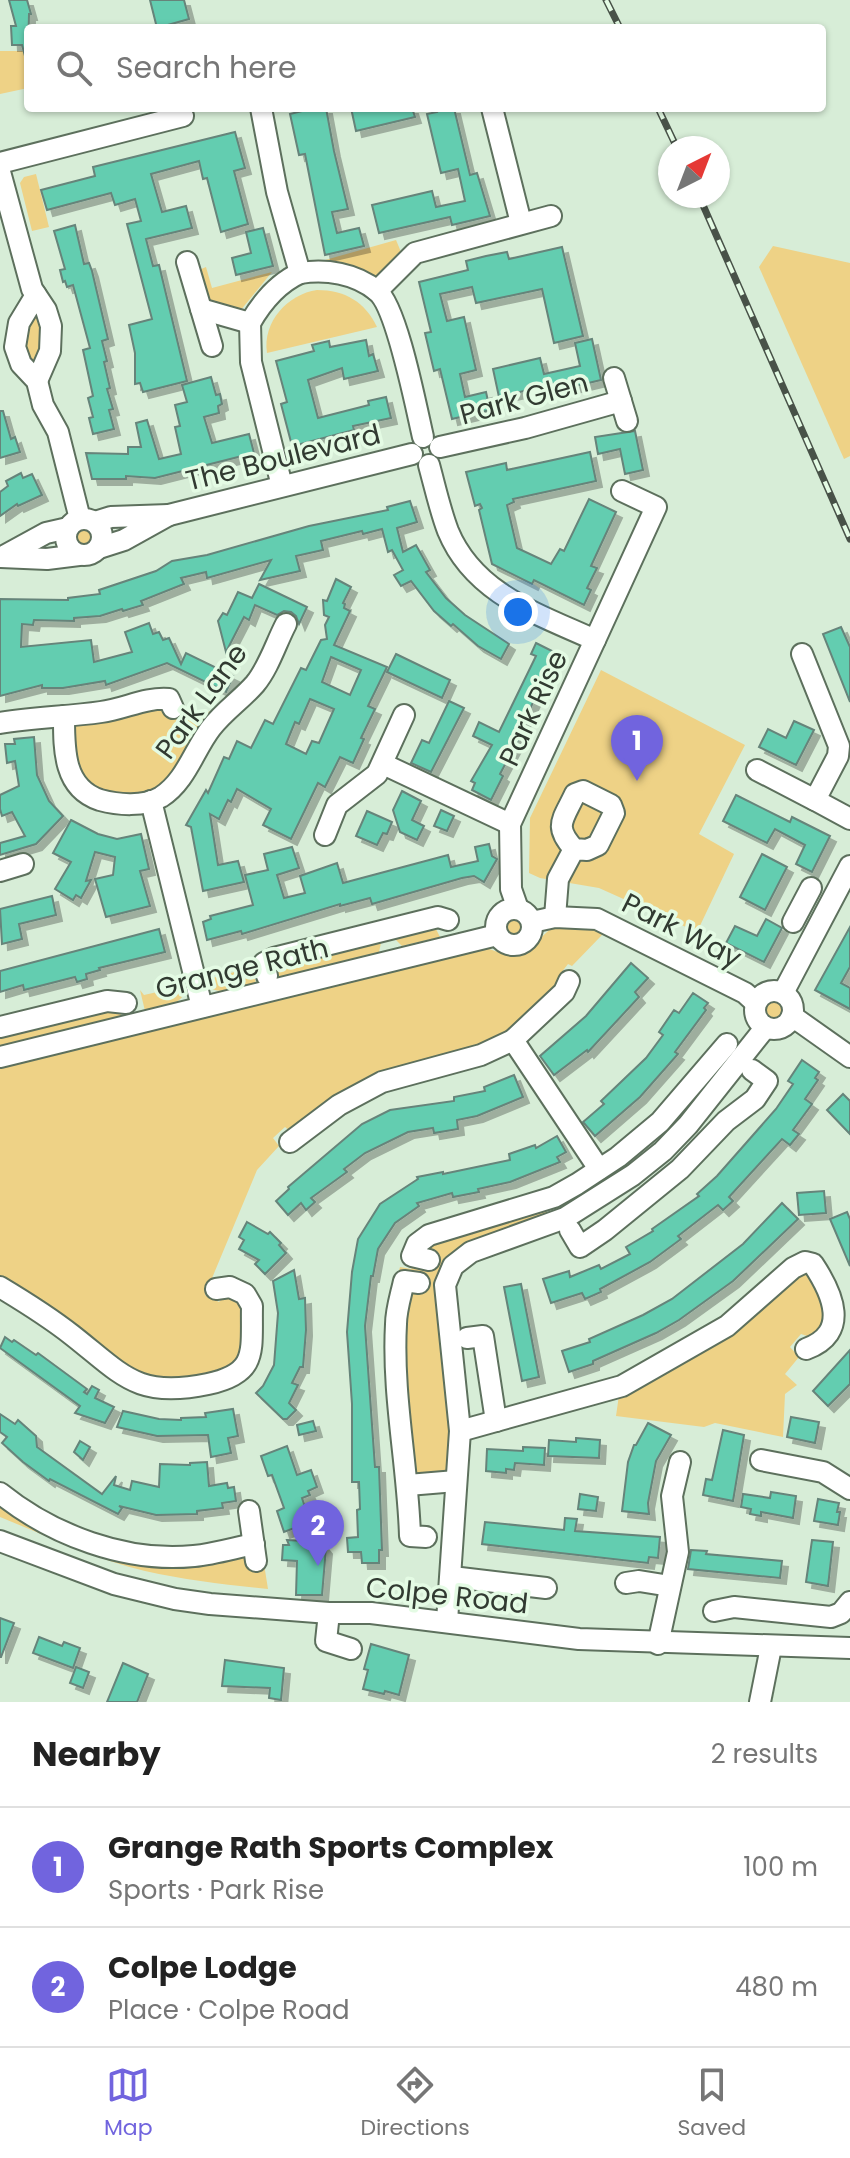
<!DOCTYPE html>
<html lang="en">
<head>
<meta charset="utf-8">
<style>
	:root { --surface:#fff; --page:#f6f6f6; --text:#222; --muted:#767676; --line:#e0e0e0; --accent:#7164de }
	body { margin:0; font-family:Poppins,sans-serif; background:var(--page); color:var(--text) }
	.compass { position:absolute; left:658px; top:136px; width:72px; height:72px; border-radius:50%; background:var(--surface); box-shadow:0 2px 6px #0004; rotate:42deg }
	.you { position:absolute; left:518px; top:612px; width:28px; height:28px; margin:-20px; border:6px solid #fff; border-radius:50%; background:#1a73e8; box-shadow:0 0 0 12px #1a73e833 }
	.badge { display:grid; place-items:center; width:52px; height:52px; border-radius:50%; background:var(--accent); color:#fff; font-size:26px; font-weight:700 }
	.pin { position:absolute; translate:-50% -66px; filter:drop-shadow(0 2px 4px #0008) }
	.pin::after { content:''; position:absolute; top:42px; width:28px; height:24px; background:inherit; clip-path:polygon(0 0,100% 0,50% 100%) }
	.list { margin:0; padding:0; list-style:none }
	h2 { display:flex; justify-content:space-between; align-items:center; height:104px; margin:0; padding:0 32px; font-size:34px }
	h2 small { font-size:26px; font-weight:400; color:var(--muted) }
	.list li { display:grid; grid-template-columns:52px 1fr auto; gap:24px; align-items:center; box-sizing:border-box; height:120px; padding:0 32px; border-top:2px solid var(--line) }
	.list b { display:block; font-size:30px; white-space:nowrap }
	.list p { margin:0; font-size:26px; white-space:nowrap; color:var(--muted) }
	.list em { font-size:26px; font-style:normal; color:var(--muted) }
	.icon { flex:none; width:44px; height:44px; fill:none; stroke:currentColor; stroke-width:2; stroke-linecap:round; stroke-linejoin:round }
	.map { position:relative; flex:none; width:850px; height:1702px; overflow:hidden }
	.search { position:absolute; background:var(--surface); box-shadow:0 2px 6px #0004; left:24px; right:24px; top:24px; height:88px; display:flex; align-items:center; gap:20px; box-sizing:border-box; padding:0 28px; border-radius:8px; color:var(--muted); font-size:30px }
	.sheet { height:344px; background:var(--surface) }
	nav { display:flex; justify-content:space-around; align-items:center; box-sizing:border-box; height:112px; border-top:2px solid var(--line); background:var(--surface); font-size:22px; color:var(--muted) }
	nav a { display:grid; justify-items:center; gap:4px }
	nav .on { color:var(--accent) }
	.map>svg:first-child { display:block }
	.green { fill:#eed286 }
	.building { fill:#64cdb0; stroke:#66847a; stroke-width:2; fill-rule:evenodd; filter:url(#shadow) }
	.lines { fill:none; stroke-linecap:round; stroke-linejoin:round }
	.minor-casing { stroke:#5d705d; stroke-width:24 }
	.minor { stroke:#fff; stroke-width:20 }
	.rail-casing { stroke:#485248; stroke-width:7 }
	.rail { stroke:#e4fbe4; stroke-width:4; stroke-dasharray:12; stroke-linecap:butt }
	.labels { text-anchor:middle; stroke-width:7; stroke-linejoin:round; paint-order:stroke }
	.street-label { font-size:28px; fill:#313a31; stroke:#e4fbe4 }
</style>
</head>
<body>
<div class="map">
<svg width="850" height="1702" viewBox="0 0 850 1702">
	<defs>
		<filter id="shadow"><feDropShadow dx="6" dy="6" stdDeviation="0" flood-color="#0004"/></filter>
	</defs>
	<rect width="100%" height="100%" fill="#d7edd7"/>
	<g class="green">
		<polygon points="0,51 28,51 28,88 0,94"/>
		<polygon points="36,174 49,227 32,231 20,183 24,177"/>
		<polygon points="396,240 401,252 387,268 374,278 311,264"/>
		<polygon points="773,246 850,263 850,456 844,459 759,267"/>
		<polygon points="206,267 212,288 272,272 240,311 205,299 199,270"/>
		<path d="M317,290C345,290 365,302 377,327L267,353C262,322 288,294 317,290Z"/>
		<polygon points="38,312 42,315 44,348 34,364 23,355 27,320"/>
		<circle cx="84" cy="537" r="11"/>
		<polygon points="601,670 745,745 699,834 734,854 697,932 599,888 540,878 529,873 530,818"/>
		<path d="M151,704L183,708L189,721L219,707C195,744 163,813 108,795C99,792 89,784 80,779L70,731L75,723Z"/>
		<circle cx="514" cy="927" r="11"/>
		<path d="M557,925L598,928L610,935H602L572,966L568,964L561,973L563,981L506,1035L290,1131L285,1127L273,1138L279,1146L257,1170L205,1295L219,1302L227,1293L244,1304L245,1351L232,1371L169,1381L128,1371L0,1280V1067L478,946C489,948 498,953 509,955C531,958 540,933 557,925Z"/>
		<polygon points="435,927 440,937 402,946 394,938 397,933"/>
		<polygon points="377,940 381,943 379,952 275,978 277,965"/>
		<path d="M252,967L256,983C237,988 217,999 202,981Z"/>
		<path d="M188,985C184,1006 162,1007 145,1011L140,990L144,995Z"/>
		<circle cx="775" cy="1009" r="11"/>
		<polygon points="119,1008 122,1018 0,1048 0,1033"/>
		<path d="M545,1208L548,1214L454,1250L445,1262L451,1448L448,1467L443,1475H419L414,1470L403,1360L408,1295L419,1290L398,1274L400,1267L411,1269C420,1262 427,1254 428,1243Z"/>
		<path d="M805,1270L811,1272L830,1317L813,1338L801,1334L790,1347L799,1357L785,1374L797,1385L785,1394L783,1437L715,1423L704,1427L616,1416L619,1395C647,1382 676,1369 702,1352C739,1328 771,1299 805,1270Z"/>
		<path d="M0,1499L66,1539L244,1555L264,1564L268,1589C227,1585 186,1580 145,1571C95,1559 47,1536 0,1517Z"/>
	</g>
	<g class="building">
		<polygon points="9,0 27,0 31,14 29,14 28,55 25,56 22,45 12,45 11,26 16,26"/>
		<polygon points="150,0 184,0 189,19 157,28"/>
		<polygon points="314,108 326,108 334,151 348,209 332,212 337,233 359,228 364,246 325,255 305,154 299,155 290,114"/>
		<polygon points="351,108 412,108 415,117 356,131"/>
		<polygon points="436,108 454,108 470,175 477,173 490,216 452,225 450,217 379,233 372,205 432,191 436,207 465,201 458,169 441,173 427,114 437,112"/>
		<polygon points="235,132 245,168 234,171 248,224 221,232 207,178 203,179 199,161 151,174 162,212 186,206 192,228 146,239 153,266 159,265 187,381 143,392 140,383 135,384 135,353 129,325 152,319 127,224 141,221 135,199 115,205 111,193 47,210 41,190 95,176 93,167"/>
		<polygon points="75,225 84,264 89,263 92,271 108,339 102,341 107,361 104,362 110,388 107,389 113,409 109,410 114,429 93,434 89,418 93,417 88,398 93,396 83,350 90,348 73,285 67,287 65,281 63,282 60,270 65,269 54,231"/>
		<polygon points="263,228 273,266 236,275 232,258 251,253 246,232"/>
		<polygon points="562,247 583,336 554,343 542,289 476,303 472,287 440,294 447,321 464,317 476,370 460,374 465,397 486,392 490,410 452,419 440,369 434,371 425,333 431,332 419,282 468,270 466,261 486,256 507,252 509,259"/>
		<polygon points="592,339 601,380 563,389 561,382 499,397 493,369 540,358 544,374 580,366 575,343"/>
		<polygon points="366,340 369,356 373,354 378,371 344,379 342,368 308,380 318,418 369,405 368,401 386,397 391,418 353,426 354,430 297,445 296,441 291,442 281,404 287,402 276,361 314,351 312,345 329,341 330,347"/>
		<polygon points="211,377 216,395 220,394 222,404 218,406 219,413 204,417 212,443 249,434 254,453 155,478 126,476 126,479 92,479 86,453 128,454 128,447 141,447 136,423 147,420 159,459 181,454 175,427 180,426 175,405 187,402 182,385"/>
		<polygon points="0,411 3,411 11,439 15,437 20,452 0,458"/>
		<polygon points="635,431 643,470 625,474 620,449 598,454 595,437"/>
		<polygon points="590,452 596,481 513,499 514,502 507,505 517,548 551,564 560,549 564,551 589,499 616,512 591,566 597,568 587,588 591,590 584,605 534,580 532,584 492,564 479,510 482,508 480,504 475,506 466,472 506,463 507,470"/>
		<polygon points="21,473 23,478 32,474 42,495 18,506 17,504 0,516 0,492 8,486 6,481"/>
		<polygon points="410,501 417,522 397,528 403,552 416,545 430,570 426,572 446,598 465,615 509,644 501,659 478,646 453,624 451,626 434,611 411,581 401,586 394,575 403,570 392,550 388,552 382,529 363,534 362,531 321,541 323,550 296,556 300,571 260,580 271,560 207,578 206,572 181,578 184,584 141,601 143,605 123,611 122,609 100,616 74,618 74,621 34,620 33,625 22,624 21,647 91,640 94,662 132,652 125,632 149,623 153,634 159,632 163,640 169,638 181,664 186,653 233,676 226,692 167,663 106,685 105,681 63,688 42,688 42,685 0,696 0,599 68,600 68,598 100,594 99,590 156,571 172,561 207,555 309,526 388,510 387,507"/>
		<path d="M336,579L351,587L343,603L345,604L344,608L350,611L334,645L387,667L368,706L375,709L361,738L364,739L353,763L340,757L325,787L318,783L291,839L263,825L271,809L237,789L231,802L228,800L219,819L210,814L218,865L238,861L244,882L203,891L191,827L186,825L206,790L208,793L224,757L229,759L237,741L251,748L265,720L273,724L301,668L306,670L321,640L327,639L325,625L329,617L324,615L323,600L327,601ZM331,657L361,670L350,695L322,682ZM310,699L334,709L319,743L312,741L306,754L286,744L295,722L299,724Z"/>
		<polygon points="259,584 307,607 299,624 296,616 291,612 284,611 277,615 255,605 249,620 244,617 226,652 218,621 223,613 227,615 238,592 252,598"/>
		<polygon points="841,627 850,647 850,702 823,634"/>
		<polygon points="536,643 556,653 522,726 525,727 500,774 503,776 491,800 472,790 475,783 471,781 492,745 473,736 479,722 499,732 536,656 531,654"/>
		<polygon points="396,654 450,680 442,698 387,672"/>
		<polygon points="449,701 464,708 431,772 411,763 422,740 429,743"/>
		<polygon points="794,721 814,730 796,765 759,747 768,729 786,738"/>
		<polygon points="34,737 37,775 49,801 63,816 36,844 0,855 0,843 25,836 12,812 2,816 0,809 0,795 19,786 15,761 7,763 5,744 15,744 14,739"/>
		<polygon points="402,791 421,801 412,820 424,826 417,840 400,832 393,810"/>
		<polygon points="736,795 790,822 792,817 830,836 812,872 796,864 805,845 775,829 767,843 723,821"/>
		<polygon points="441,810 454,816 447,831 434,826"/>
		<polygon points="367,811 392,822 387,834 383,833 377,845 356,836"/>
		<polygon points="71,820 98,834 117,839 141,834 149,869 140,871 150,906 106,917 95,879 113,875 115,857 95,852 86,881 91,880 81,898 76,895 73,900 55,889 71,862 53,853"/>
		<polygon points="489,844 492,856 497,859 484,882 474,876 462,878 372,904 370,898 340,906 340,904 242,934 241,931 207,940 203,922 211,919 210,916 253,905 245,875 268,870 264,854 292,847 299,868 277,875 284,898 305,893 300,876 337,863 343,883 448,855 451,867 478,861 475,847"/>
		<polygon points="762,854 787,867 765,910 740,897"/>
		<polygon points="52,896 56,915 19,924 22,939 2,944 0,909"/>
		<polygon points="766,919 782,928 764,962 726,943 735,926 757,936"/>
		<polygon points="850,927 850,967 841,983 850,988 850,1009 815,990"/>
		<polygon points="159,929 165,952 99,968 100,970 86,974 87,979 77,982 75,977 24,990 23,985 0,992 0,971"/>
		<polygon points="631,963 648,978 635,992 639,997 588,1052 587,1050 554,1075 540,1056 586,1016"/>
		<polygon points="693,993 708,1003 704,1008 706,1010 675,1052 678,1054 640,1097 595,1136 583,1122 604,1104 601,1101 646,1058 663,1035 659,1032 674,1010 679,1013"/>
		<polygon points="802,1060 819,1072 815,1078 818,1080 805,1099 812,1104 793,1130 799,1134 790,1145 782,1139 729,1197 733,1201 723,1210 718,1205 678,1236 681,1239 650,1262 600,1289 601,1292 585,1299 582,1293 551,1303 543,1279 569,1271 570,1277 599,1265 601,1269 630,1254 626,1247 653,1231 652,1229 699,1196 697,1194 717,1176 776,1109 793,1084 788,1081"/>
		<polygon points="514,1075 523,1097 477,1116 457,1120 458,1129 434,1133 433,1128 408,1132 365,1153 344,1169 347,1172 311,1198 315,1202 306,1210 301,1203 288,1215 276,1201 289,1189 288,1187 362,1124 390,1110 454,1101 454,1097 485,1091 484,1087"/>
		<polygon points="843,1094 850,1101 850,1134 827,1110"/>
		<polygon points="557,1136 566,1152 557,1157 560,1162 510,1182 478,1189 479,1192 453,1197 452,1193 417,1203 419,1206 395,1223 378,1249 373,1276 371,1276 365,1326 375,1467 379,1467 382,1550 379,1550 379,1563 362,1563 361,1552 348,1552 347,1538 358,1537 357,1510 360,1509 359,1482 352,1482 352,1404 347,1332 352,1272 358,1239 380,1204 418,1179 417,1177 443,1172 443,1174 510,1160 509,1154 535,1145 536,1148"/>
		<polygon points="824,1191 826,1213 799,1215 797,1193"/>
		<polygon points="782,1203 798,1219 733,1281 679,1320 656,1333 593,1361 593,1364 569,1372 562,1351 590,1342 589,1339 643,1315 672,1299 743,1244"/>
		<polygon points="847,1212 850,1219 850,1266 830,1219"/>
		<polygon points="247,1222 268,1234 270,1232 281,1243 279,1245 286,1253 265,1274 255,1264 259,1260 239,1249 244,1240 239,1237"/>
		<polygon points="294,1270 299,1299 305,1298 306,1330 303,1367 300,1367 292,1383 298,1385 289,1403 296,1410 287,1419 283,1419 256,1393 263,1386 274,1365 278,1313 273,1281"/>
		<polygon points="521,1284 539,1377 522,1381 504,1287"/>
		<polygon points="5,1337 12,1342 14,1340 36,1355 38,1353 87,1389 84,1392 87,1394 92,1386 99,1390 95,1398 114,1407 105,1423 75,1413 80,1406 0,1348"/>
		<polygon points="850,1350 850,1384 828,1406 813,1391"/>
		<polygon points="233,1409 238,1436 228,1438 231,1453 211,1457 208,1435 157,1436 117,1427 123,1411 159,1419 181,1420 181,1418 206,1417 205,1413"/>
		<polygon points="0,1414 15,1424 18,1420 36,1436 37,1447 102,1494 116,1476 114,1485 130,1490 132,1481 159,1487 160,1464 190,1465 190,1463 207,1462 209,1486 227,1483 228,1488 234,1487 236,1501 222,1503 223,1508 197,1511 197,1514 156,1515 119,1506 122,1508 118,1514 50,1479 49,1481 23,1462 2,1443 7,1437 0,1432"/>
		<polygon points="791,1417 819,1422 815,1443 787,1437"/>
		<polygon points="313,1421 316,1431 299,1435 297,1425"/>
		<polygon points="648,1423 671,1435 656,1461 648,1503 649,1514 622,1511 628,1462 634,1445 636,1445"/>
		<polygon points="723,1430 744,1435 733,1501 703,1495 706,1479 712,1480"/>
		<polygon points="576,1438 600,1440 599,1458 548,1456 549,1440 576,1442"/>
		<polygon points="80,1441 90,1447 83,1460 74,1452"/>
		<polygon points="287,1446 297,1475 311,1470 317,1487 308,1491 310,1495 302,1498 310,1522 284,1532 277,1511 284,1508 272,1475 268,1476 261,1456"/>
		<polygon points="523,1447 545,1448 544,1465 515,1463 514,1470 506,1469 506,1473 486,1471 487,1449 523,1451"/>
		<polygon points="771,1492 796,1496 793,1518 761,1512 761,1516 750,1514 751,1509 741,1507 743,1494 770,1498"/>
		<polygon points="580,1494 598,1497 596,1511 578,1509"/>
		<polygon points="818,1499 839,1503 837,1512 840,1512 838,1525 814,1521"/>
		<polygon points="565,1518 577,1519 575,1531 660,1537 658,1558 649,1557 648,1563 482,1544 485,1522 564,1530"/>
		<polygon points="287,1540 321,1542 326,1548 322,1595 296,1595 297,1561 282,1560 283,1545 289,1545"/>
		<polygon points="812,1540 833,1542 828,1586 806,1582"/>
		<polygon points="691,1550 707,1551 706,1554 782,1561 780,1578 688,1569"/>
		<polygon points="0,1618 14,1623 1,1657 0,1657"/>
		<polygon points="39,1637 62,1646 64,1642 80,1648 73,1668 33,1653"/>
		<polygon points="371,1644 409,1655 399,1695 385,1691 384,1694 363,1689 368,1670 364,1669"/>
		<polygon points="225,1660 284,1668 281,1700 269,1698 270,1688 222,1686"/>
		<polygon points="123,1663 148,1674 137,1702 107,1702"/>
		<polygon points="76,1667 89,1672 83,1688 70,1683"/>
	</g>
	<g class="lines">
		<defs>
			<g id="minor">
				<polyline points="492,108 521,223"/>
				<polyline points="0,163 183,116"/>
				<polyline points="0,172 32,289 46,310 51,326 50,351 37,381"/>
				<polyline points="187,262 212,346"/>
				<path d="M300,273C326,269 355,273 377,291C397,307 416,407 423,437"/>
				<polyline points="377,291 415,253 551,216"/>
				<polyline points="36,295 19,323 15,347 21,364 37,381 43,405 58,432 80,519"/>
				<polyline points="201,309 250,323 251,362 282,486"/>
				<path d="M250,323C262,302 278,283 300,273L277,192L261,108"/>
				<polyline points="614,378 627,421"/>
				<polyline points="440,447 525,428 621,401"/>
				<path d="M429,465C435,487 440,510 448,531C474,594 538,614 595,640L510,824L511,889L518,909"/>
				<polyline points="169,515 412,454"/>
				<circle cx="84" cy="537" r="18"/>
				<polyline points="95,522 111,517 169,515 124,540 99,548"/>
				<polyline points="4,556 46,533 68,528"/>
				<polyline points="1,557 47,559 79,555"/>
				<polyline points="595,640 656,507 622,491"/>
				<polyline points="802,654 839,746 838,756 815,800 850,819"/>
				<path d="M64,716C64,748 63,788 100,800C118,805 144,807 161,797C186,781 194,750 211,728C224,711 241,700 255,684C269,667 276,643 286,624"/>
				<path d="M0,723C34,717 67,717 101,712C125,709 145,697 169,699L173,708"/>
				<polyline points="383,764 510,824"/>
				<polyline points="757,770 815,800"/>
				<polyline points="151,801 202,1007"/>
				<polyline points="325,835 337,805 377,774 404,715"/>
				<polyline points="0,871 23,864"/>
				<circle cx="514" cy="927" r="18"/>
				<path d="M555,917L558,879L574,849C553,826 563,820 575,794L583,791L611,805L614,813L598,845L587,850L574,849"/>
				<polyline points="532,922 555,917 597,919 745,993 756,1003"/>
				<polyline points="793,922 811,888"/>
				<polyline points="267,976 264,963 274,958 438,917 448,920"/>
				<circle cx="774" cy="1010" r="19"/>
				<polyline points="783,993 850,866"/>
				<polyline points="792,1016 850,1057"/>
				<polyline points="0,1027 107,1001 126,1003"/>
				<polyline points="513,1040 599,1169"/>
				<polyline points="0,1057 497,935"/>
				<polyline points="290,1142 339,1105 382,1082 481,1055 513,1040 564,992 569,981"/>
				<polyline points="570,1230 580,1247 605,1230 680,1169 726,1121 755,1099 767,1081 752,1070"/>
				<polyline points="429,1260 412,1256 417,1244 429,1235 554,1197 577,1184 618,1157 660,1122 727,1044"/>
				<path d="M419,1283L404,1281C401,1295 396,1310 396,1324C392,1395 408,1466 410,1536L426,1537"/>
				<path d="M0,1287C25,1302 49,1317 72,1335C123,1375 137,1399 208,1384C259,1373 251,1351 252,1306L245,1294L230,1287L216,1289"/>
				<polyline points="467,1338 483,1336 496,1421"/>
				<path d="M460,1431L622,1386L727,1326L793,1268L805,1262L813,1264C833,1294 850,1333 806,1349"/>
				<polyline points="761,1460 823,1472 850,1489"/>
				<polyline points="408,1485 456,1481"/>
				<path d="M0,1493C52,1535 126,1563 194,1556C214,1554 234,1548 254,1544"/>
				<polyline points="249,1511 256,1561"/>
				<polyline points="0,1541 114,1584 175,1599 210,1604 329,1613 371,1613 579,1639 850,1648"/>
				<polyline points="452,1577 546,1588"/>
				<polyline points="626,1583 639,1581 670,1586"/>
				<polyline points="714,1611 734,1607 831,1617 841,1613 850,1602"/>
				<polyline points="329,1613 326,1641 351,1649"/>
				<polyline points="447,1621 460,1431 445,1285 453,1266 471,1252 565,1218 633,1175 663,1151 688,1125 765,1028"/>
				<polyline points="658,1644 678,1552 672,1496 680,1462"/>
				<polyline points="760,1702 771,1647"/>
			</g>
		</defs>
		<use href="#minor" class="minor-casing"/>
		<use href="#minor" class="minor"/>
		<defs>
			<g id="rail">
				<polyline points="606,0 620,28"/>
				<polyline points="658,108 677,148"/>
				<polyline points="699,196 850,539"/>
			</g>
		</defs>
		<use href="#rail" class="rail-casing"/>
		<use href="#rail" class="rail"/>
	</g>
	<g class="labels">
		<g class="street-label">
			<text transform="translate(524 398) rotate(-15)" y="10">Park Glen</text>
			<text transform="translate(283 457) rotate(-14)" y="10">The Boulevard</text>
			<text transform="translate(201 701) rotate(-54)" y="10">Park Lane</text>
			<text transform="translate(533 708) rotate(-65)" y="10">Park Rise</text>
			<text transform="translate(682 930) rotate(27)" y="10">Park Way</text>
			<text transform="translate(242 968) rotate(-14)" y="10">Grange Rath</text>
			<text transform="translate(447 1595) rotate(6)" y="10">Colpe Road</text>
		</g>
	</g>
</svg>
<svg class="compass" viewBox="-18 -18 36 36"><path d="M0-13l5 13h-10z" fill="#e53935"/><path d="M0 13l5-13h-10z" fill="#767676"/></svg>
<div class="you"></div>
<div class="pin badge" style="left:637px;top:781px">1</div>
<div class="pin badge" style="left:318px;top:1566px">2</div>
<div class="search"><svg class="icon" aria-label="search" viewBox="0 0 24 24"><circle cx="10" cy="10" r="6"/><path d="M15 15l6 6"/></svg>Search here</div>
</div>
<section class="sheet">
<h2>Nearby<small>2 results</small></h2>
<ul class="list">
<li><span class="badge">1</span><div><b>Grange Rath Sports Complex</b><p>Sports · Park Rise</p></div><em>100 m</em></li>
<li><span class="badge">2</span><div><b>Colpe Lodge</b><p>Place · Colpe Road</p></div><em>480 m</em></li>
</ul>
</section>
<nav>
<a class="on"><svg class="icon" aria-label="map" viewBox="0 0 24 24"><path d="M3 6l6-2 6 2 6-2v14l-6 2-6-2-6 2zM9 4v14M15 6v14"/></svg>Map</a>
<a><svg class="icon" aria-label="directions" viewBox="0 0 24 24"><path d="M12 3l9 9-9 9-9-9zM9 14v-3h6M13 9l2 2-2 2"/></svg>Directions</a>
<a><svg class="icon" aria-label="saved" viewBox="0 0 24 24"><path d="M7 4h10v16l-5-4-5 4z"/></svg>Saved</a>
</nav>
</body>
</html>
